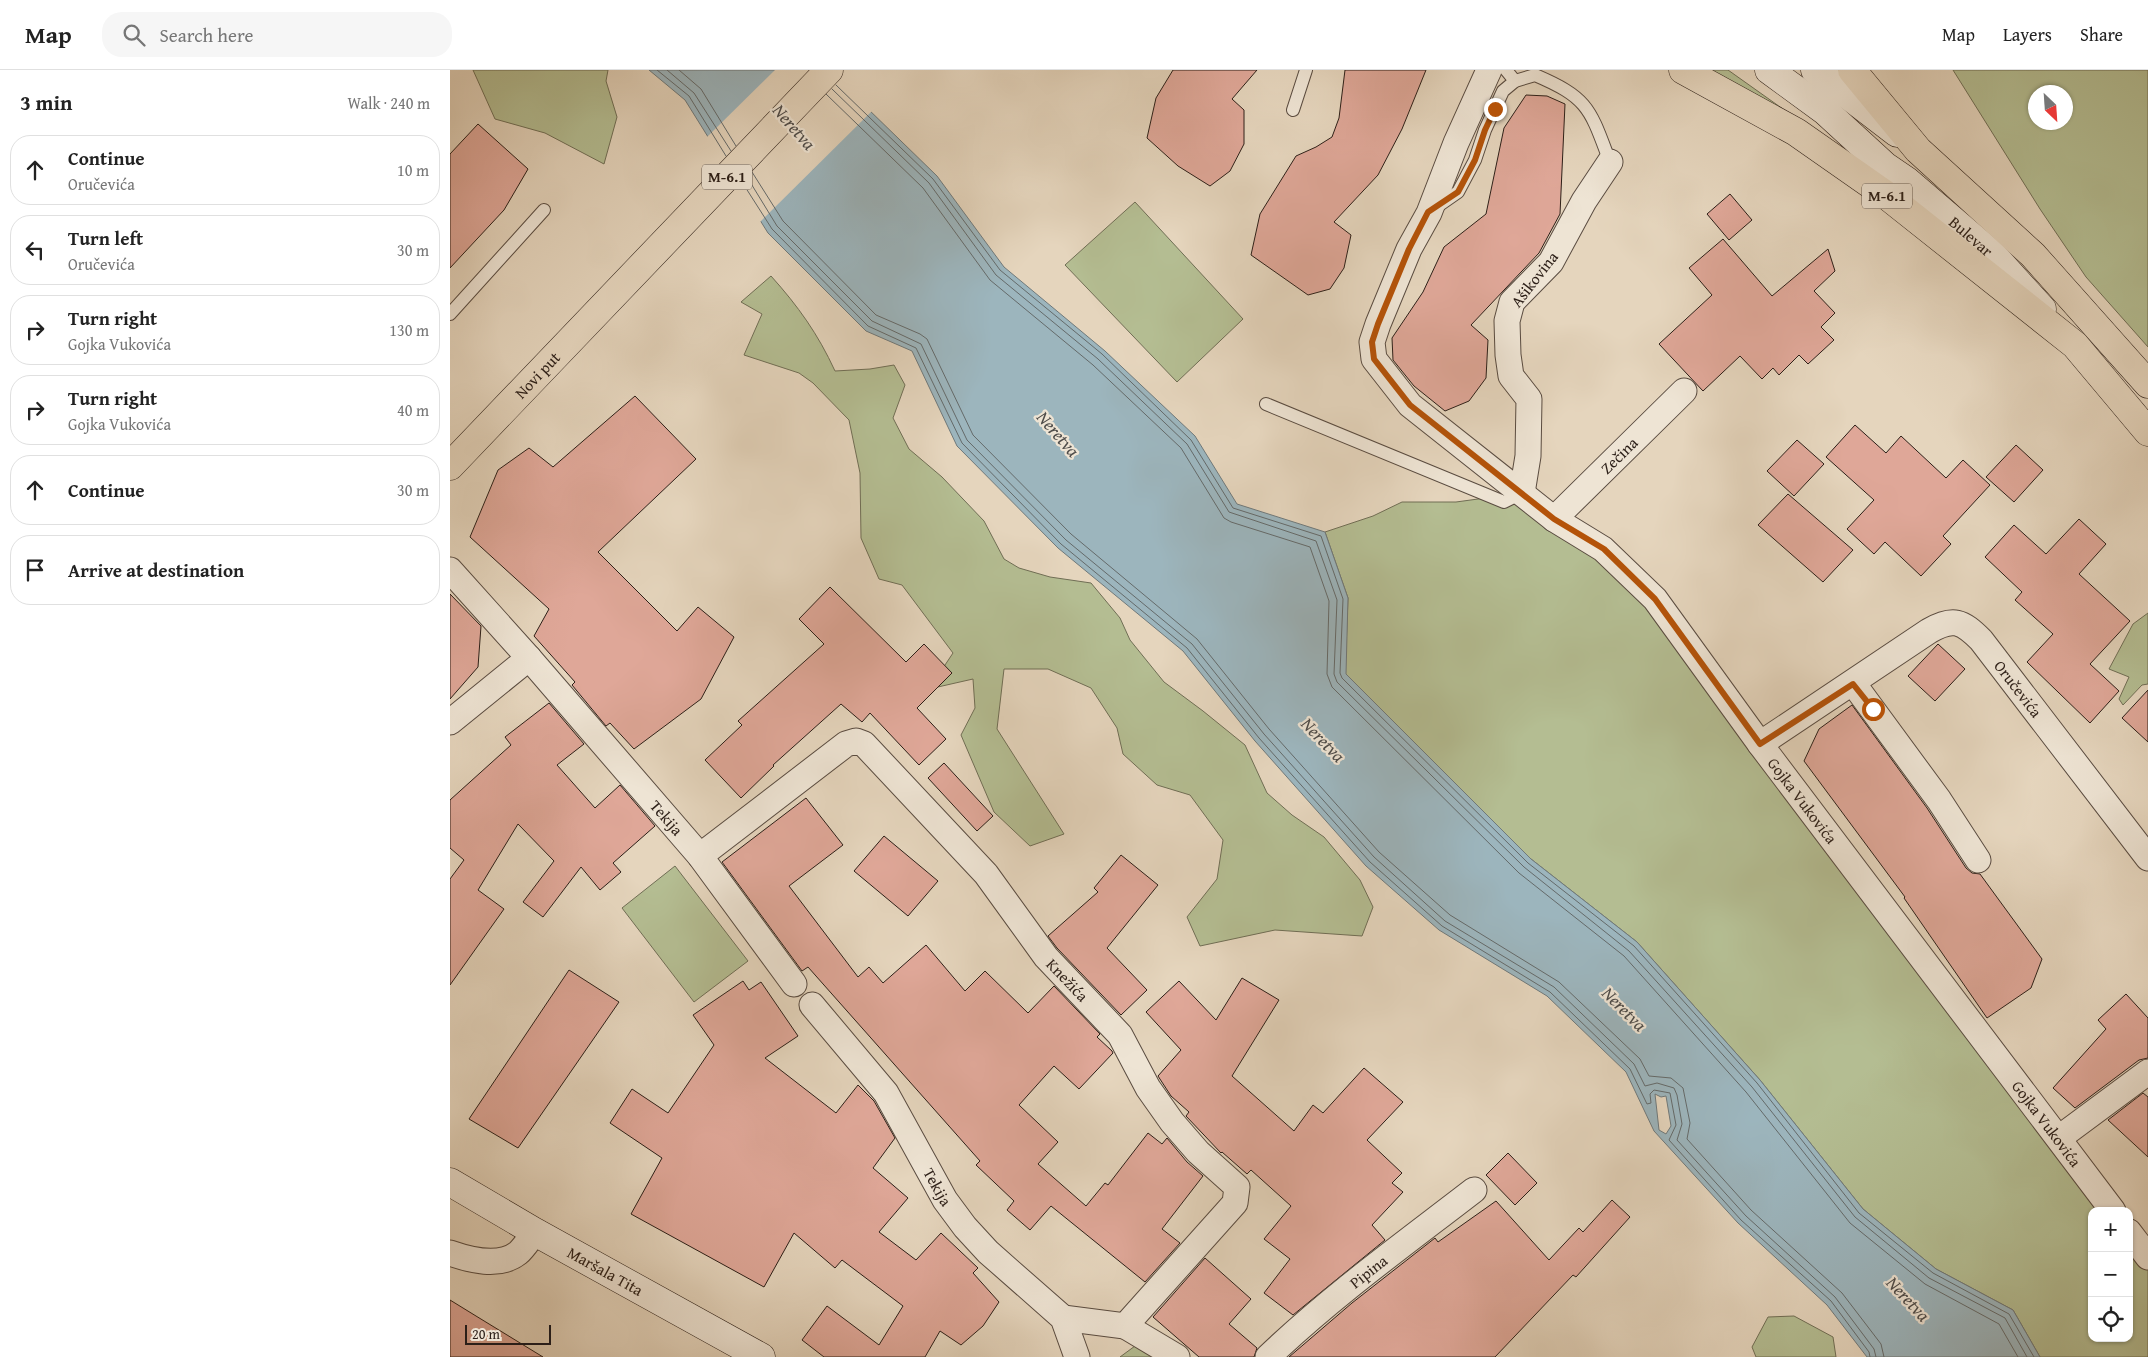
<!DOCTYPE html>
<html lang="en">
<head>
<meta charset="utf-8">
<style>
	:root { --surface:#fff; --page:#f6f6f6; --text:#222; --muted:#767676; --line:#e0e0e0 }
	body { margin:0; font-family:"Gentium Book Plus",serif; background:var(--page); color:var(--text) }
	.controls { position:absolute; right:15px; bottom:15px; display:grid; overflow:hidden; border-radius:10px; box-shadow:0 1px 4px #0004 }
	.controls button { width:45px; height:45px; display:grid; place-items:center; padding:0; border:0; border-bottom:1px solid var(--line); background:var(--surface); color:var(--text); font:25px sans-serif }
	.compass { position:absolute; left:1578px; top:15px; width:45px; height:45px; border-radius:50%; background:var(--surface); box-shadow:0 1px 4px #0004; rotate:155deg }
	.scale { position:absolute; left:15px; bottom:12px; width:86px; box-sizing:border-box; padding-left:5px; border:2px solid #2c1f18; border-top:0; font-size:14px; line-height:18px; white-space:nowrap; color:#2c1f18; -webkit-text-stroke:4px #eee4d4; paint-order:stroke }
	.stop { position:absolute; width:15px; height:15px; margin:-11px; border:4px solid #b45309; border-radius:50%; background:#fff }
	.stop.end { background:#b45309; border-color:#fff; box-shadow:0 1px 5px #0008 }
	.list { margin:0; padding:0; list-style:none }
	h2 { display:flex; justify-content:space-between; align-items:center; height:65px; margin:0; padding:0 20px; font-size:21px }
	h2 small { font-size:16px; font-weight:400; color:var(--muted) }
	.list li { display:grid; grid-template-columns:32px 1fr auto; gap:15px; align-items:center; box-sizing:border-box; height:70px; margin:0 10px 10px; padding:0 10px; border:1px solid var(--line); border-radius:20px }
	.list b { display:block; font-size:19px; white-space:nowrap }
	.list p { margin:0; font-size:16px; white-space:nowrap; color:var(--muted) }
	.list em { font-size:16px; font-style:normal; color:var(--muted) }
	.icon { flex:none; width:28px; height:28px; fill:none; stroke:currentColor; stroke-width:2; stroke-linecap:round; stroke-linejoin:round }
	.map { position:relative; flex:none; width:1698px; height:1287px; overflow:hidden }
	header { display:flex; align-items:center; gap:30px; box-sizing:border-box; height:70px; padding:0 25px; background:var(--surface); border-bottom:1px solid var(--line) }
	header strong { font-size:24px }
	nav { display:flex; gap:28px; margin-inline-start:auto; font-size:18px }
	.search { width:350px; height:45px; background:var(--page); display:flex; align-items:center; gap:12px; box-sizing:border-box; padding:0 18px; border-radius:20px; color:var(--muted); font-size:19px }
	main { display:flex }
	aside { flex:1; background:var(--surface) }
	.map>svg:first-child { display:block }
	.green { fill:#b4bd92; stroke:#706e55; fill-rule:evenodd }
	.water { fill:#9cb5bd; stroke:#6f797b; fill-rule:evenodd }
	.pier { fill:#e5d5bd }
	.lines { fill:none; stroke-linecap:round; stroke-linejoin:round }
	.shore { stroke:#646a6a; stroke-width:1 }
	.building { fill:#dfa798; stroke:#2c1f18 }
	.lane-casing { stroke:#5a4c41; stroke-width:14 }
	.street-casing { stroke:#5a4c41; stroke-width:27 }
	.secondary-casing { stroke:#2c1f18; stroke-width:29 }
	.primary-casing { stroke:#2c1f18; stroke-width:29 }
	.lane { stroke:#eee4d4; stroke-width:12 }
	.street { stroke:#eee4d4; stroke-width:25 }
	.secondary { stroke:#eee4d4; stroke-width:28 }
	.primary { stroke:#e5d5bd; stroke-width:28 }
	.route { stroke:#b45309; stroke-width:6 }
	.labels { text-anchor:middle; stroke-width:4.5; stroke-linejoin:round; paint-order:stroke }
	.shield { fill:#eee4d4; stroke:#665a50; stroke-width:1 }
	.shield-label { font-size:15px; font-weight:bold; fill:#2c1f18 }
	.street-label { font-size:16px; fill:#2c1f18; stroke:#eee4d4 }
	.water-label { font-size:18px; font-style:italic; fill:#4e4c4a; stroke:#eee4d4 }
</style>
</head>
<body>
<header>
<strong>Map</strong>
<div class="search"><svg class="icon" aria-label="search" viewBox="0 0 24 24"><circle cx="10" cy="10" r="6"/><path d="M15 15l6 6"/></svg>Search here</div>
<nav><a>Map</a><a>Layers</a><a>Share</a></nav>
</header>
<main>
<aside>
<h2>3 min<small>Walk · 240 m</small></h2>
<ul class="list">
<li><svg class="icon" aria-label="ahead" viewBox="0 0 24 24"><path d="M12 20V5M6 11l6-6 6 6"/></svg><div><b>Continue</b><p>Oručevića</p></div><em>10 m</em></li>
<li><svg class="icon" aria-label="left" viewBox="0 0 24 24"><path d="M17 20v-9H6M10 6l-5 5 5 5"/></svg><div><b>Turn left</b><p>Oručevića</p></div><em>30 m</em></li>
<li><svg class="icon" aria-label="right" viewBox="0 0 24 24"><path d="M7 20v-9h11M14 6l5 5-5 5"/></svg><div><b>Turn right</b><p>Gojka Vukovića</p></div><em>130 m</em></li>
<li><svg class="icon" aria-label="right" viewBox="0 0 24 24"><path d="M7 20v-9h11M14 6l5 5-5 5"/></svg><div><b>Turn right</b><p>Gojka Vukovića</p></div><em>40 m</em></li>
<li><svg class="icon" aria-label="ahead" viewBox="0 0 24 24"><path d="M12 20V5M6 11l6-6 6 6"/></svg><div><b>Continue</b></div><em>30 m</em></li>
<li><svg class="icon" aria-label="arrive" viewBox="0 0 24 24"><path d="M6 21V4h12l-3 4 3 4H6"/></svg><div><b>Arrive at destination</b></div></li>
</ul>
</aside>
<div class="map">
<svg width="1698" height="1287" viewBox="0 0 1698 1287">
	<rect width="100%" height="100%" fill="#e5d5bd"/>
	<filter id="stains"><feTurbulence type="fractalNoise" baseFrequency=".004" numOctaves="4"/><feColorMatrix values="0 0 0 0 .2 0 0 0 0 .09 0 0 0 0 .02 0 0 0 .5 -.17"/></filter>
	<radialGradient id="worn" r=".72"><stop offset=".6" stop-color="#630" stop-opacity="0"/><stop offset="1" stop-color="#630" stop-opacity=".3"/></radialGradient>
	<g class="green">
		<polygon points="23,0 158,0 156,11 167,47 154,94 95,63 45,49"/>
		<polygon points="1255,0 1278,0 1347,49"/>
		<path d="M1503,0H1698V277L1636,207L1590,139ZM1586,22H1616V52H1586Z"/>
		<polygon points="685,132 793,249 727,312 615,195"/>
		<path d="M321,206C348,236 368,264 385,301L420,299L444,295L455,315L443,348L459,379L492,407L534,451L554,489L569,498L600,507L641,513L670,548L680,570L714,612L753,641L795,675L817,723L842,745L874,767L910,810L923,837L912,866L825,860L750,876L737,847L767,809L773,770L740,725L707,715L673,684L667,658L641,618L598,599H554L547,659L614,764L580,776L544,742L511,665L525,638L523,609L479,619L503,583L452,515L429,509L411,468L410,403L399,350L363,313L349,303L294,285L312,244L291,232Z"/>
		<polygon points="1072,423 1153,479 1663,1141 1642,1141 1642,1268 1679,1268 1679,1162 1698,1187 1698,1287 1590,1287 1563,1240 1486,1199 1413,1139 1310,1010 1187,872 1081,789 895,604 898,528 875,462 923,446 952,432 1006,432"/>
		<polygon points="1698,543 1698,614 1692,615 1673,635 1669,629 1679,607 1659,599 1683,554"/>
		<polygon points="225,796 298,891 244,932 172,838"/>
		<polygon points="1344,1246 1383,1267 1386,1287 1306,1287 1302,1277 1318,1247"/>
		<polygon points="685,1276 705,1287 670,1287"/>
	</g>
	<path class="water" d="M199,0H378L487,106L554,197L655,281L745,366L787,434L875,462L898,528L896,604L1081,789L1187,872L1310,1010L1413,1139L1486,1199L1563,1240L1590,1287H1417L1377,1235L1288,1153L1204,1061L1176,1002L1097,926L989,860L916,796L805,671L733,581L608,478L507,376L462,281L416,261L318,163L235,30ZM1205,1024L1211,1027L1216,1026L1221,1056L1216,1064L1209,1060Z"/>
	<polygon class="pier" points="325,0 382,0 422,41 309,153 256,68"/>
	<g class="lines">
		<g class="shore">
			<polyline points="207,0 239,26 276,86"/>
			<polyline points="217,0 244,23 281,81"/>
			<polyline points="229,0 251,19 286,76"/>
			<polyline points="386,15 483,109 550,200 652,284 741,370 783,438 871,466 893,529 890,603 892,608 1078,793 1184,876 1307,1013 1409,1143 1483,1203 1559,1244 1584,1287"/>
			<polyline points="382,19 479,113 546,205 648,289 737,374 779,442 866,471 887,530 884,604 887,612 1074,797 1179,881 1302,1017 1405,1147 1479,1208 1555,1248 1577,1287"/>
			<polyline points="376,24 473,118 540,210 643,295 731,378 774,448 781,452 860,477 879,531 877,604 882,617 1069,803 1174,886 1296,1022 1400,1153 1475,1214 1549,1254 1568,1287"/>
			<polyline points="302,102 333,151 426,245 470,264 477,269 523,365 621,464 747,569 819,659 929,782 1000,845 1109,912 1190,989 1199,1006 1221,1008 1233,1018 1240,1053 1237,1069 1301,1140 1392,1223 1431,1274 1434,1287"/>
			<polyline points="297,107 327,156 422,251 471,274 517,370 616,470 742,574 814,664 924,787 995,851 1104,917 1184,994 1195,1016 1207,1013 1224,1018 1227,1025 1232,1054 1227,1070 1296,1146 1385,1227 1424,1279 1426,1287"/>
			<polyline points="292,112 322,159 418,256 466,278 512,373 611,474 737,578 809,668 920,792 992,856 1100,922 1180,999 1197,1034 1201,1033 1200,1024 1204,1020 1220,1023 1226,1055 1219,1070 1291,1150 1381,1231 1419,1282 1420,1287"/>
		</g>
	</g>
	<g class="building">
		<polygon points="723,0 807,0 782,29 794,40 794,74 780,101 760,116 728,96 697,68 706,28"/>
		<polygon points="895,0 976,0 952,59 928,105 884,152 901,165 894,198 880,219 858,225 801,185 810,144 846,86 866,77 882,67 889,48"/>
		<polygon points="1076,25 1097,26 1115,34 1110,144 1089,183 1021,255 1038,270 1036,308 1019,331 995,341 964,316 943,290 942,268 973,222 994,177 1036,144 1054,58"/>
		<polygon points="28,54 78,99 54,140 0,198 0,84"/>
		<polygon points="1280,124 1302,150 1279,170 1257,144"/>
		<polygon points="1273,169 1322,226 1378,179 1385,201 1364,221 1385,243 1371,257 1384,270 1358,294 1349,285 1329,305 1323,298 1312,309 1290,286 1253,321 1209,274 1262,225 1239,198"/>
		<polygon points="185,326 246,389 148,482 227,561 248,537 284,567 251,629 184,679 160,653 156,656 122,615 125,612 84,566 99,539 20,467 48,400 79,378 103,397"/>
		<polygon points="1405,355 1436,383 1451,366 1496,408 1513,390 1540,415 1493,466 1501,474 1471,506 1435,472 1424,484 1397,459 1424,430 1376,387"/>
		<polygon points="1347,370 1374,394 1344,426 1317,401"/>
		<polygon points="1566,375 1593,400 1564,432 1536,407"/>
		<polygon points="1338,424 1403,480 1373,512 1308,455"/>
		<polygon points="1629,449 1656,474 1629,504 1680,551 1640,594 1669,621 1640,653 1577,592 1603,564 1565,530 1572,522 1535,487 1564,455 1596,484"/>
		<polygon points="380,517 456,592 474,574 502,603 467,638 496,669 469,695 420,643 412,652 391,634 323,695 324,696 291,728 255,690 292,655 288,651 374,574 349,549"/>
		<polygon points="0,524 31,556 28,597 0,629"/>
		<polygon points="1488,574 1515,599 1485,631 1458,606"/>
		<polygon points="1698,620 1698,672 1672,648"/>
		<polygon points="99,633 134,674 107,695 145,738 170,715 205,756 163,793 171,802 150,820 131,797 93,847 73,832 104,791 68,754 28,820 54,839 0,915 0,809 14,790 0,778 0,730 61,675 55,667"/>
		<polygon points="1402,635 1477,738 1516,798 1522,803 1530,804 1592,889 1581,918 1537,948 1454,828 1455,827 1354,691 1369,659"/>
		<polygon points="494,693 543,746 527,761 478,708"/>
		<polygon points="356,728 393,775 339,816 408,907 419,897 433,913 476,875 515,921 535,901 578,943 604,916 650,964 647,967 662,981 663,983 629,1019 604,996 569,1035 608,1072 588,1094 636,1136 655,1113 658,1115 698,1063 712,1074 717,1068 737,1092 753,1106 712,1159 730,1173 695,1212 601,1136 580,1160 557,1140 564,1131 526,1095 530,1091 358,897 352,901 272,792"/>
		<polygon points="434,766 488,811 458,846 404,801"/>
		<polygon points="671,785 708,815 657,878 697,920 671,945 607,878 598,866 648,822 644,818"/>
		<polygon points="119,900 169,932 68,1078 19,1049"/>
		<polygon points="792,908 829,930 782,1006 844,1061 863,1035 873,1043 914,998 953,1032 917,1070 952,1103 942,1113 953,1122 922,1155 935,1170 843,1245 814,1223 840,1189 814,1169 841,1136 801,1100 797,1104 772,1082 771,1083 736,1046 739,1042 721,1026 708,1006 731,980 696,942 729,911 766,950"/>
		<polygon points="293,911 299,920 311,912 348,966 315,988 386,1043 408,1015 424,1031 445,1068 423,1098 458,1128 429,1162 466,1190 491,1163 528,1198 523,1203 549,1232 533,1256 511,1275 490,1261 475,1287 374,1287 352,1270 377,1236 429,1275 453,1236 392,1190 385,1198 344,1163 314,1217 181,1144 212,1088 160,1053 182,1019 218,1043 264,975 243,945"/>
		<polygon points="1676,924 1698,948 1698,988 1689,990 1625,1038 1603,1018 1656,959 1648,950"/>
		<polygon points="1693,1023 1698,1027 1698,1087 1658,1050"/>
		<polygon points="1058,1083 1087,1113 1065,1135 1036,1105"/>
		<polygon points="1162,1130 1180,1147 1126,1207 1123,1205 1045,1287 839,1287 902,1233 985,1168 988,1172 1046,1131 1099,1190 1129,1158 1133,1162"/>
		<polygon points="755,1188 801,1229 779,1254 807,1278 804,1287 749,1287 703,1247"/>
		<polygon points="0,1230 26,1246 93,1287 0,1287"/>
	</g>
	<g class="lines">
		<defs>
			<g id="lane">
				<polyline points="1056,0 1065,11"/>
				<polyline points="843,40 856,0"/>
				<path d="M985,138L1008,122L1025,90L1035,60L1053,21L1065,11L1085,5C1139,28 1140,39 1160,92"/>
				<polyline points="0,244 94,140"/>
				<polyline points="816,334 1054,432 1072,423"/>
			</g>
			<g id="street">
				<path id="s1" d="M1039,0L1006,73L979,143L959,179L928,254L922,272L924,289L960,335L1104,449L1153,479L1205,529L1310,674L1663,1141"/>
				<polyline points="1072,423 1078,386 1079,329 1061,306 1058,285 1057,251 1062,232 1101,192 1134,131 1160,92"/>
				<path id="s2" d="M1104,449L1234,321"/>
				<path id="s3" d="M0,500L79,588L250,786L344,914"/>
				<polyline points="1403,613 1489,730 1528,790"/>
				<polyline points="0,652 79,588"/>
				<path id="s4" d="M1310,674L1479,561C1503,547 1512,551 1531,570L1698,788"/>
				<path id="s5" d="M250,786L396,674L406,671L414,674L536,804L596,887L670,965L698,1018L722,1052L748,1082L787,1117L785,1133L675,1256L613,1248"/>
				<path id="s6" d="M362,935L436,1023L495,1130L515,1157L538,1182L613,1248L627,1287"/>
				<polyline points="1609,1068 1698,1002"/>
				<polyline points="1679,1162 1698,1187"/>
				<path d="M0,1183C20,1190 49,1198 68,1183C74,1178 80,1168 85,1162"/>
				<polyline points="675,1256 727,1287"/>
				<path id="s7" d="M818,1287C882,1226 954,1174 1024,1120"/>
			</g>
			<g id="secondary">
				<path id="s8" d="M1319,0L1375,41L1435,96L1457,111L1542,184L1592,239"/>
				<polyline points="1365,0 1447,63"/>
				<path id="s9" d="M0,1112L85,1162L311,1287"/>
			</g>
			<g id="primary">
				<polyline points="1233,0 1346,62 1436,125 1625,275 1698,362"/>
				<polyline points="1402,0 1468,80 1583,185 1698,314"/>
				<path id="s10" d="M0,396L379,0"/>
			</g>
		</defs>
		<use href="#lane" class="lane-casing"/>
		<use href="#street" class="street-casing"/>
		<use href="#secondary" class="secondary-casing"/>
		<use href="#primary" class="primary-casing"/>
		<use href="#lane" class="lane"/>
		<use href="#street" class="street"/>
		<use href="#secondary" class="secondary"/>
		<use href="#primary" class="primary"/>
	</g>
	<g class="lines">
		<polyline class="route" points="1045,39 1035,60 1025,90 1008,122 978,142 959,179 928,254 922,272 924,289 960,335 1104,449 1154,479 1205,529 1310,674 1403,614 1423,639"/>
	</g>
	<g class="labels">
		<g class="shield">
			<rect x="252" y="94.5" width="50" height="25" rx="4"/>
			<rect x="1412" y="113.5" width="50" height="25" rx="4"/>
		</g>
		<g class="shield-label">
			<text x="277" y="112">M-6.1</text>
			<text x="1437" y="131">M-6.1</text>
		</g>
		<g class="street-label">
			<text dy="6" stroke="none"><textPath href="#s8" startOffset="262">Bulevar</textPath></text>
			<text transform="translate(1084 209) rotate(-52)" y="6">Ašikovina</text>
			<text dy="6" stroke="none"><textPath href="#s10" startOffset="126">Novi put</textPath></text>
			<text dy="6" stroke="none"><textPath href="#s2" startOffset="91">Zečina</textPath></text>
			<text dy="6" stroke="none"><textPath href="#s4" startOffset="324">Oručevića</textPath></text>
			<text dy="6" stroke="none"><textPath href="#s1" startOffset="935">Gojka Vukovića</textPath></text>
			<text dy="6" stroke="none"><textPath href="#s3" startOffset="329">Tekija</textPath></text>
			<text dy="6" stroke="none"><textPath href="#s5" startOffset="515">Knežića</textPath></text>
			<text dy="6" stroke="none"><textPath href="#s1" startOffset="1340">Gojka Vukovića</textPath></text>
			<text dy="6" stroke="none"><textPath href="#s6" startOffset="222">Tekija</textPath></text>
			<text dy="6" stroke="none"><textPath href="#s9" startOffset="179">Maršala Tita</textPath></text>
			<text dy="6" stroke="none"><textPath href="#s7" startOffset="132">Pipina</textPath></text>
		</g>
		<g class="water-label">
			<text transform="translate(344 57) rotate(49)" y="6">Neretva</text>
			<text transform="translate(608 364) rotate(49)" y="6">Neretva</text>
			<text transform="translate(873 670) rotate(46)" y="6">Neretva</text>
			<text transform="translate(1174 939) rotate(45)" y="6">Neretva</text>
			<text transform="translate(1458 1229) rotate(47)" y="6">Neretva</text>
		</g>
	</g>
	<rect width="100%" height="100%" filter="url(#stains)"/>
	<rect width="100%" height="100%" fill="url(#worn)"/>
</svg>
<div class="controls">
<button>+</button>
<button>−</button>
<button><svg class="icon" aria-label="locate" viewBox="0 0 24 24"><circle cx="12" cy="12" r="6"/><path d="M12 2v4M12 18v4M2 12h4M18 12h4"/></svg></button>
</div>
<svg class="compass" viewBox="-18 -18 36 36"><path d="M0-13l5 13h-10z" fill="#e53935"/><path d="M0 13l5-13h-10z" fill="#767676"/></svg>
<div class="scale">20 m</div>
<div class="stop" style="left:1423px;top:639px"></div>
<div class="stop end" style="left:1045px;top:39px"></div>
</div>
</main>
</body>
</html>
